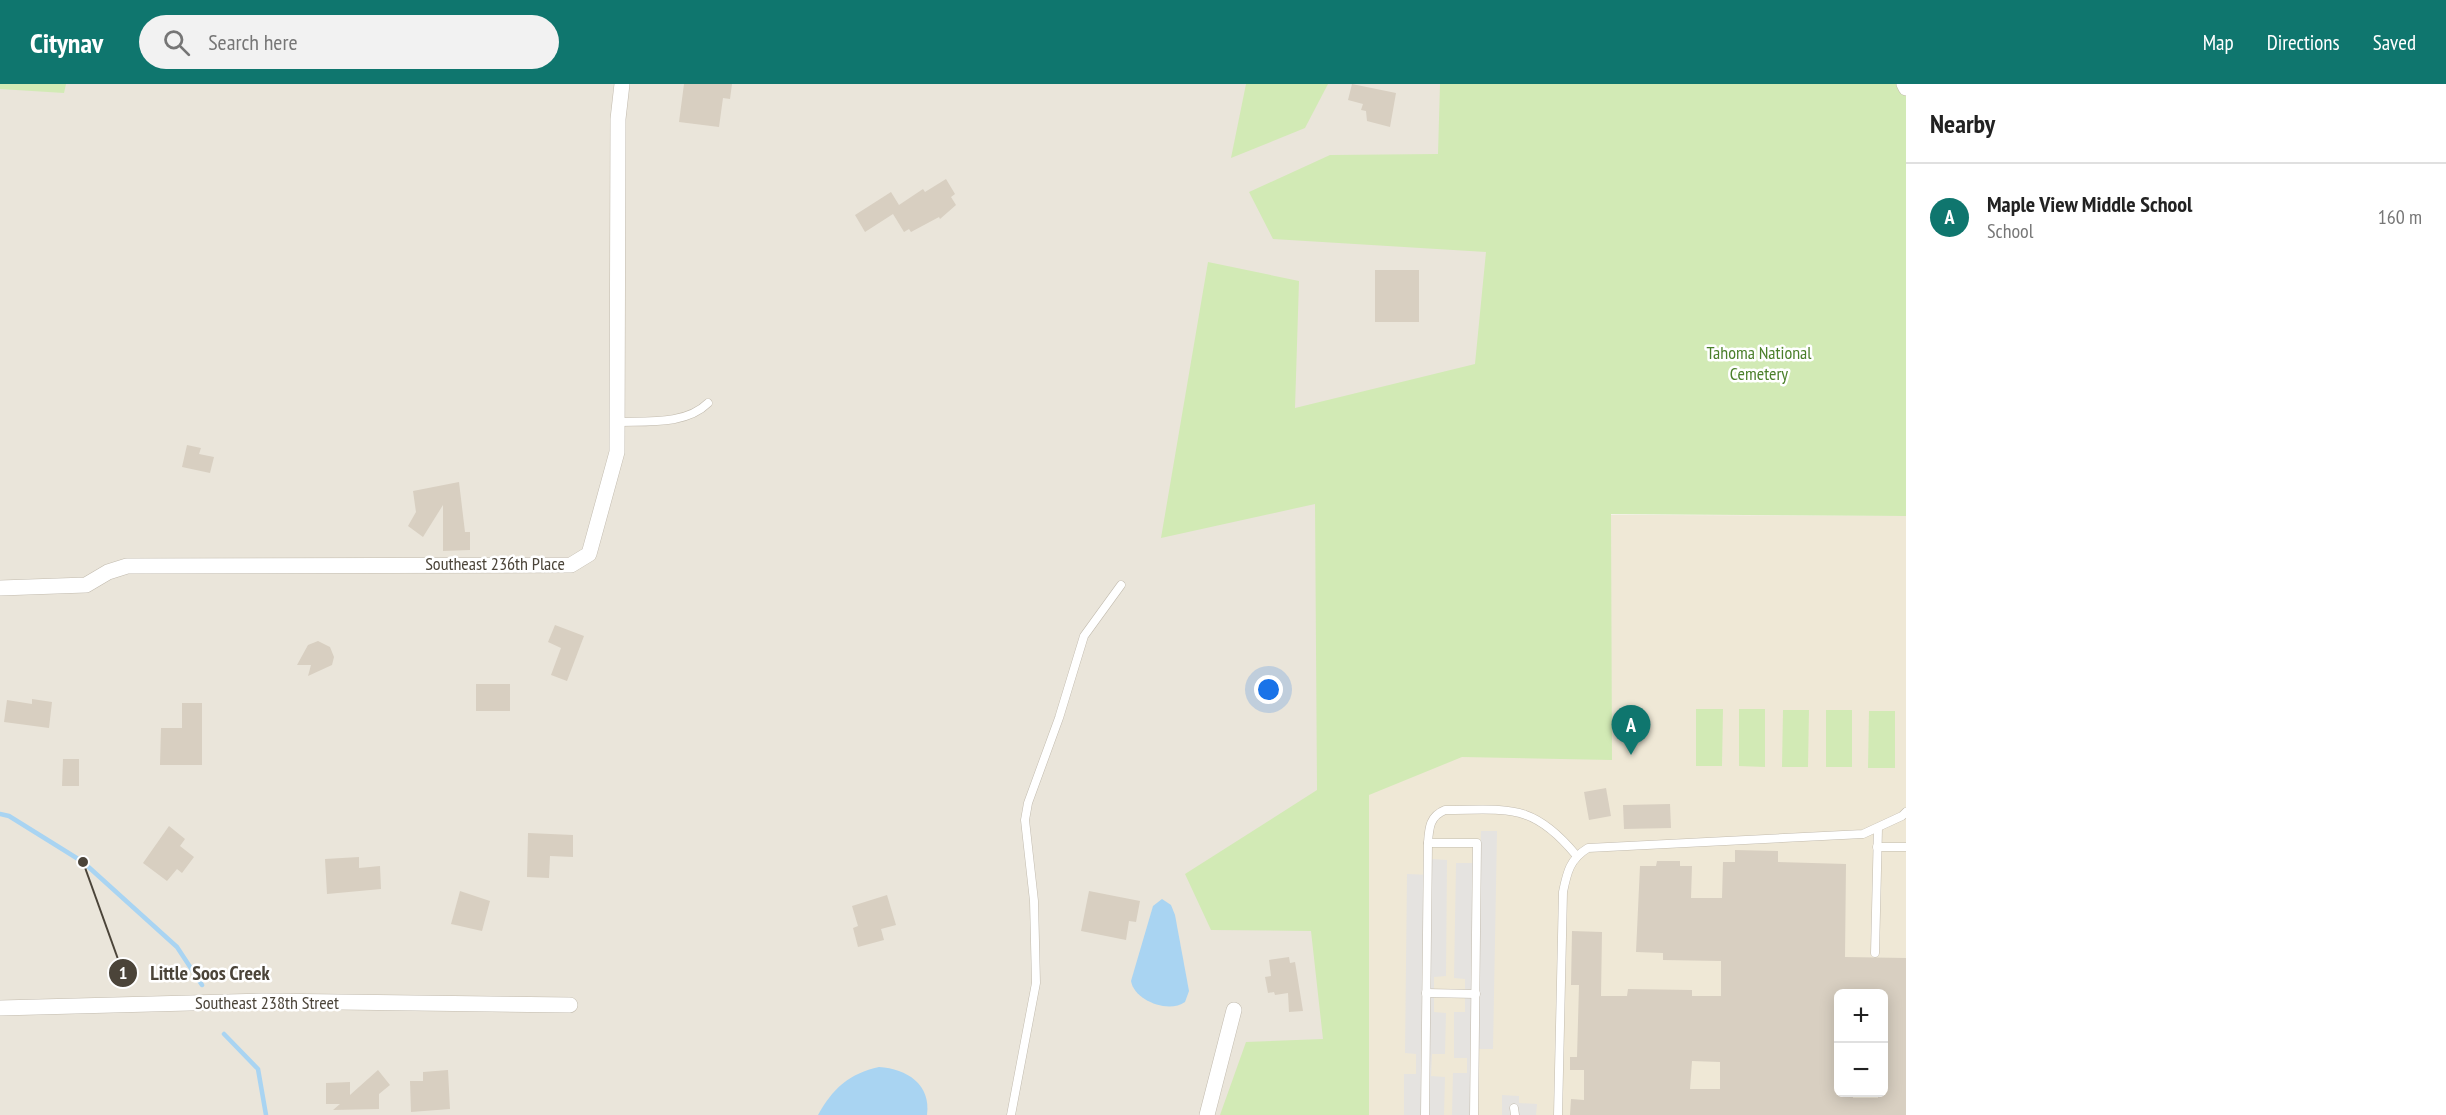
<!DOCTYPE html>
<html lang="en">
<head>
<meta charset="utf-8">
<style>
	:root { --surface:#fff; --page:#f2f2f2; --text:#222; --muted:#767676; --line:#e0e0e0; --accent:#0f766e }
	body { margin:0; font-family:"PT Sans Narrow",sans-serif; background:var(--page); color:var(--text) }
	.controls { position:absolute; right:18px; bottom:18px; display:grid; overflow:hidden; border-radius:9px; box-shadow:0 3px 15px #0003 }
	.controls button { width:54px; height:54px; display:grid; place-items:center; padding:0; border:0; border-bottom:2px solid var(--line); background:var(--surface); color:var(--text); font:30px sans-serif }
	.you { position:absolute; left:1269px; top:606px; width:21px; height:21px; margin:-15px; border:4px solid #fff; border-radius:50%; background:#1a73e8; box-shadow:0 0 0 9px #1a73e833 }
	.badge { display:grid; place-items:center; width:39px; height:39px; border-radius:50%; background:var(--accent); color:#fff; font-size:20px; font-weight:700 }
	.pin { position:absolute; translate:-50% -50px; filter:drop-shadow(0 2px 3px #0008) }
	.pin::after { content:''; position:absolute; top:32px; width:21px; height:18px; background:inherit; clip-path:polygon(0 0,100% 0,50% 100%) }
	.list { margin:0; padding:0; list-style:none }
	h2 { display:flex; justify-content:space-between; align-items:center; height:78px; margin:0; padding:0 24px; font-size:26px }
	h2 small { font-size:20px; font-weight:400; color:var(--muted) }
	.list li { display:grid; grid-template-columns:39px 1fr auto; gap:18px; align-items:center; box-sizing:border-box; height:108px; padding:0 24px; border-top:2px solid var(--line) }
	.list b { display:block; font-size:22px; white-space:nowrap }
	.list p { margin:0; font-size:20px; white-space:nowrap; color:var(--muted) }
	.list em { font-size:20px; font-style:normal; color:var(--muted) }
	.icon { flex:none; width:33px; height:33px; fill:none; stroke:currentColor; stroke-width:2; stroke-linecap:round; stroke-linejoin:round }
	.map { position:relative; flex:none; width:1906px; height:1031px; overflow:hidden }
	header { display:flex; align-items:center; gap:36px; box-sizing:border-box; height:84px; padding:0 30px; background:var(--accent); color:#fff }
	header strong { font-size:28px }
	nav { display:flex; gap:33px; margin-inline-start:auto; font-size:21px }
	.search { width:420px; height:54px; background:var(--page); display:flex; align-items:center; gap:15px; box-sizing:border-box; padding:0 21px; border-radius:33px; color:var(--muted); font-size:22px }
	main { display:flex }
	aside { flex:1; background:var(--surface) }
	.map>svg:first-child { display:block }
	.residential { fill:#eae5da }
	.education { fill:#efe8d6; fill-rule:evenodd }
	.green { fill:#d2eab5 }
	.parking { fill:#e5e3e0 }
	.water { fill:#a9d4f2 }
	.lines { fill:none; stroke-linecap:round; stroke-linejoin:round }
	.stream { stroke:#a9d4f2; stroke-width:4.5 }
	.building { fill:#d8cfc1; fill-rule:evenodd }
	.service-casing { stroke:#c2bbae; stroke-width:9 }
	.minor-casing { stroke:#c2bbae; stroke-width:16 }
	.service { stroke:#fff; stroke-width:8 }
	.minor { stroke:#fff; stroke-width:15 }
	.labels { text-anchor:middle; stroke-width:5; stroke-linejoin:round; paint-order:stroke }
	.park-label { font-size:18px; fill:#4a7f2a; stroke:#fff }
	.street-label { font-size:18px; fill:#4b4439; stroke:#fff }
	.leader { fill:none; stroke:#4b4439; stroke-width:2 }
	.callout-dot { fill:#4b4439; stroke:#fff; stroke-width:2 }
	.mark-label { font-size:18px; text-anchor:middle; font-weight:bold; fill:#fff }
	.callout-label { font-size:20px; text-anchor:middle; font-weight:bold; fill:#4b4439; stroke:#fff; stroke-width:5; stroke-linejoin:round; paint-order:stroke }
</style>
</head>
<body>
<header>
<strong>Citynav</strong>
<div class="search"><svg class="icon" aria-label="search" viewBox="0 0 24 24"><circle cx="10" cy="10" r="6"/><path d="M15 15l6 6"/></svg>Search here</div>
<nav><a>Map</a><a>Directions</a><a>Saved</a></nav>
</header>
<main>
<div class="map">
<svg width="1906" height="1031" viewBox="0 0 1906 1031">
	<rect width="100%" height="100%" fill="#f6f3ec"/>
	<polygon class="residential" points="0,0 1615,0 1360,1031 0,1031"/>
	<path class="education" d="M1354,430L1906,432V1031H1360ZM1838,910H1884V1008H1838Z"/>
	<g class="green">
		<polygon points="0,0 66,0 64,9 0,5"/>
		<polygon points="1246,0 1328,0 1305,44 1231,74"/>
		<polygon points="1440,0 1906,0 1906,432 1611,430 1612,676 1462,673 1369,711 1369,1031 1220,1031 1246,958 1323,955 1311,847 1211,846 1185,790 1317,706 1315,420 1161,454 1208,178 1299,197 1295,324 1475,280 1486,168 1273,155 1249,108 1330,71 1438,70"/>
		<polygon points="1696,625 1723,625 1722,682 1696,682"/>
		<polygon points="1739,625 1765,625 1765,683 1739,682"/>
		<polygon points="1783,626 1809,626 1808,683 1782,683"/>
		<rect x="1826" y="626" width="26" height="57"/>
		<polygon points="1869,627 1895,627 1895,684 1868,684"/>
	</g>
	<g class="parking">
		<polygon points="1481,747 1497,747 1493,965 1472,965 1471,1031 1452,1031 1453,989 1467,989 1467,974 1454,974 1454,928 1465,928 1465,895 1454,894 1456,779 1480,779"/>
		<polygon points="1431,775 1447,776 1446,892 1434,893 1434,928 1446,929 1445,970 1432,970 1431,992 1445,993 1444,1031 1404,1031 1404,990 1416,990 1416,970 1405,969 1407,790 1431,791"/>
		<polygon points="1502,1011 1519,1012 1519,1019 1537,1020 1536,1031 1502,1031"/>
	</g>
	<g class="water">
		<path d="M1162,815L1171,821L1175,831L1189,907L1185,918C1168,930 1134,916 1131,897L1153,822Z"/>
		<path d="M879,983C907,985 931,1000 927,1031H818C832,1005 850,989 879,983Z"/>
	</g>
	<g class="lines">
		<g class="stream">
			<polyline points="0,730 9,732 83,778 177,863 202,901"/>
			<polyline points="224,950 258,985 266,1031"/>
		</g>
	</g>
	<g class="building">
		<polygon points="684,0 732,0 730,15 723,14 719,43 679,38"/>
		<polygon points="1352,0 1396,9 1390,43 1367,37 1366,27 1361,26 1363,20 1348,16"/>
		<polygon points="946,95 955,110 951,113 956,121 940,135 939,133 911,148 909,145 904,148 893,130 865,148 855,131 891,108 899,121 923,105 925,108"/>
		<rect x="1375" y="186" width="44" height="52"/>
		<polygon points="187,361 201,364 199,370 214,373 210,389 182,383"/>
		<polygon points="459,398 465,448 470,448 470,466 443,467 443,421 423,453 408,442 416,428 413,407"/>
		<polygon points="555,541 584,552 567,597 551,591 561,564 548,558"/>
		<polygon points="318,557 330,563 334,573 332,581 308,592 311,581 297,581 308,561"/>
		<rect x="476" y="600" width="34" height="27"/>
		<polygon points="32,615 52,618 49,644 4,638 7,616 32,620"/>
		<polygon points="182,619 202,619 202,681 160,681 161,644 182,644"/>
		<polygon points="63,675 79,675 79,702 62,702"/>
		<polygon points="1606,704 1611,732 1589,736 1584,708"/>
		<polygon points="1670,720 1671,744 1624,745 1623,721"/>
		<polygon points="169,742 185,755 180,762 194,773 182,789 177,785 167,797 143,779"/>
		<polygon points="528,749 573,751 573,773 550,772 549,794 527,793"/>
		<path d="M1735,766L1778,767V778L1846,780L1845,873L1906,874V1031H1570L1571,1015L1584,1016V986H1570V973H1577L1579,901H1571L1572,847L1602,848L1601,912H1627L1628,905L1692,906V912H1721V877L1663,876V869L1636,868L1640,782H1656L1657,777H1680V782H1692L1691,814H1722L1723,778H1735ZM1839,909H1884V1008H1878V1014H1853V1008H1839ZM1692,977L1720,978V1005H1690Z"/>
		<polygon points="359,773 359,784 380,782 381,805 327,810 325,775"/>
		<polygon points="460,807 490,817 482,847 451,840"/>
		<polygon points="1089,807 1140,817 1136,838 1129,837 1126,856 1081,847"/>
		<polygon points="887,811 896,841 881,845 884,856 858,863 853,844 858,842 852,822"/>
		<polygon points="1289,873 1290,879 1295,878 1303,927 1289,928 1288,909 1275,911 1274,908 1268,909 1265,893 1271,892 1269,876"/>
		<polygon points="378,986 390,1001 379,1010 379,1025 333,1026 340,1020 326,1020 326,999 350,998 350,1011"/>
		<polygon points="448,986 450,1025 411,1028 410,997 423,997 423,988"/>
	</g>
	<g class="lines">
		<defs>
			<g id="service">
				<path d="M618,338C647,337 686,341 708,319"/>
				<path d="M1428,759C1429,743 1430,732 1445,726C1509,726 1532,718 1576,771"/>
				<polyline points="1877,763 1906,763"/>
				<polyline points="1875,869 1878,744"/>
				<polyline points="1426,909 1476,910"/>
				<polyline points="1514,1024 1515,1031"/>
				<polyline points="1011,1031 1036,899 1034,817 1025,736 1028,719 1059,634 1084,552 1121,501"/>
				<polyline points="1425,1031 1428,759 1477,759 1474,1031"/>
				<path d="M1558,1031L1563,808C1567,788 1570,775 1588,764L1863,750L1902,732L1906,728"/>
			</g>
			<g id="minor">
				<polyline points="1904,0 1906,4"/>
				<polyline points="0,504 86,501 108,488 127,482 571,481 589,470 617,368 618,35 622,0"/>
				<polyline points="0,924 263,917 570,921"/>
				<polyline points="1207,1031 1234,926"/>
			</g>
		</defs>
		<use href="#service" class="service-casing"/>
		<use href="#minor" class="minor-casing"/>
		<use href="#service" class="service"/>
		<use href="#minor" class="minor"/>
	</g>
	<g class="labels">
		<g class="park-label">
			<text x="1759" y="275">Tahoma National<tspan x="1759" dy="21">Cemetery</tspan></text>
		</g>
		<g class="street-label">
			<text x="495" y="486">Southeast 236th Place</text>
			<text x="267" y="925">Southeast 238th Street</text>
		</g>
	</g>
	<path class="leader" d="M83 778L123 889"/>
	<g class="callout-dot">
		<circle cx="83" cy="778" r="6"/>
		<circle cx="123" cy="889" r="15"/>
	</g>
	<g class="mark-label">
		<text x="123" y="895">1</text>
	</g>
	<g class="callout-label">
		<text x="210" y="896">Little Soos Creek</text>
	</g>
</svg>
<div class="controls">
<button>+</button>
<button>−</button>
</div>
<div class="you"></div>
<div class="pin badge" style="left:1631px;top:671px">A</div>
</div>
<aside>
<h2>Nearby<small></small></h2>
<ul class="list">
<li><span class="badge">A</span><div><b>Maple View Middle School</b><p>School</p></div><em>160 m</em></li>
</ul>
</aside>
</main>
</body>
</html>
